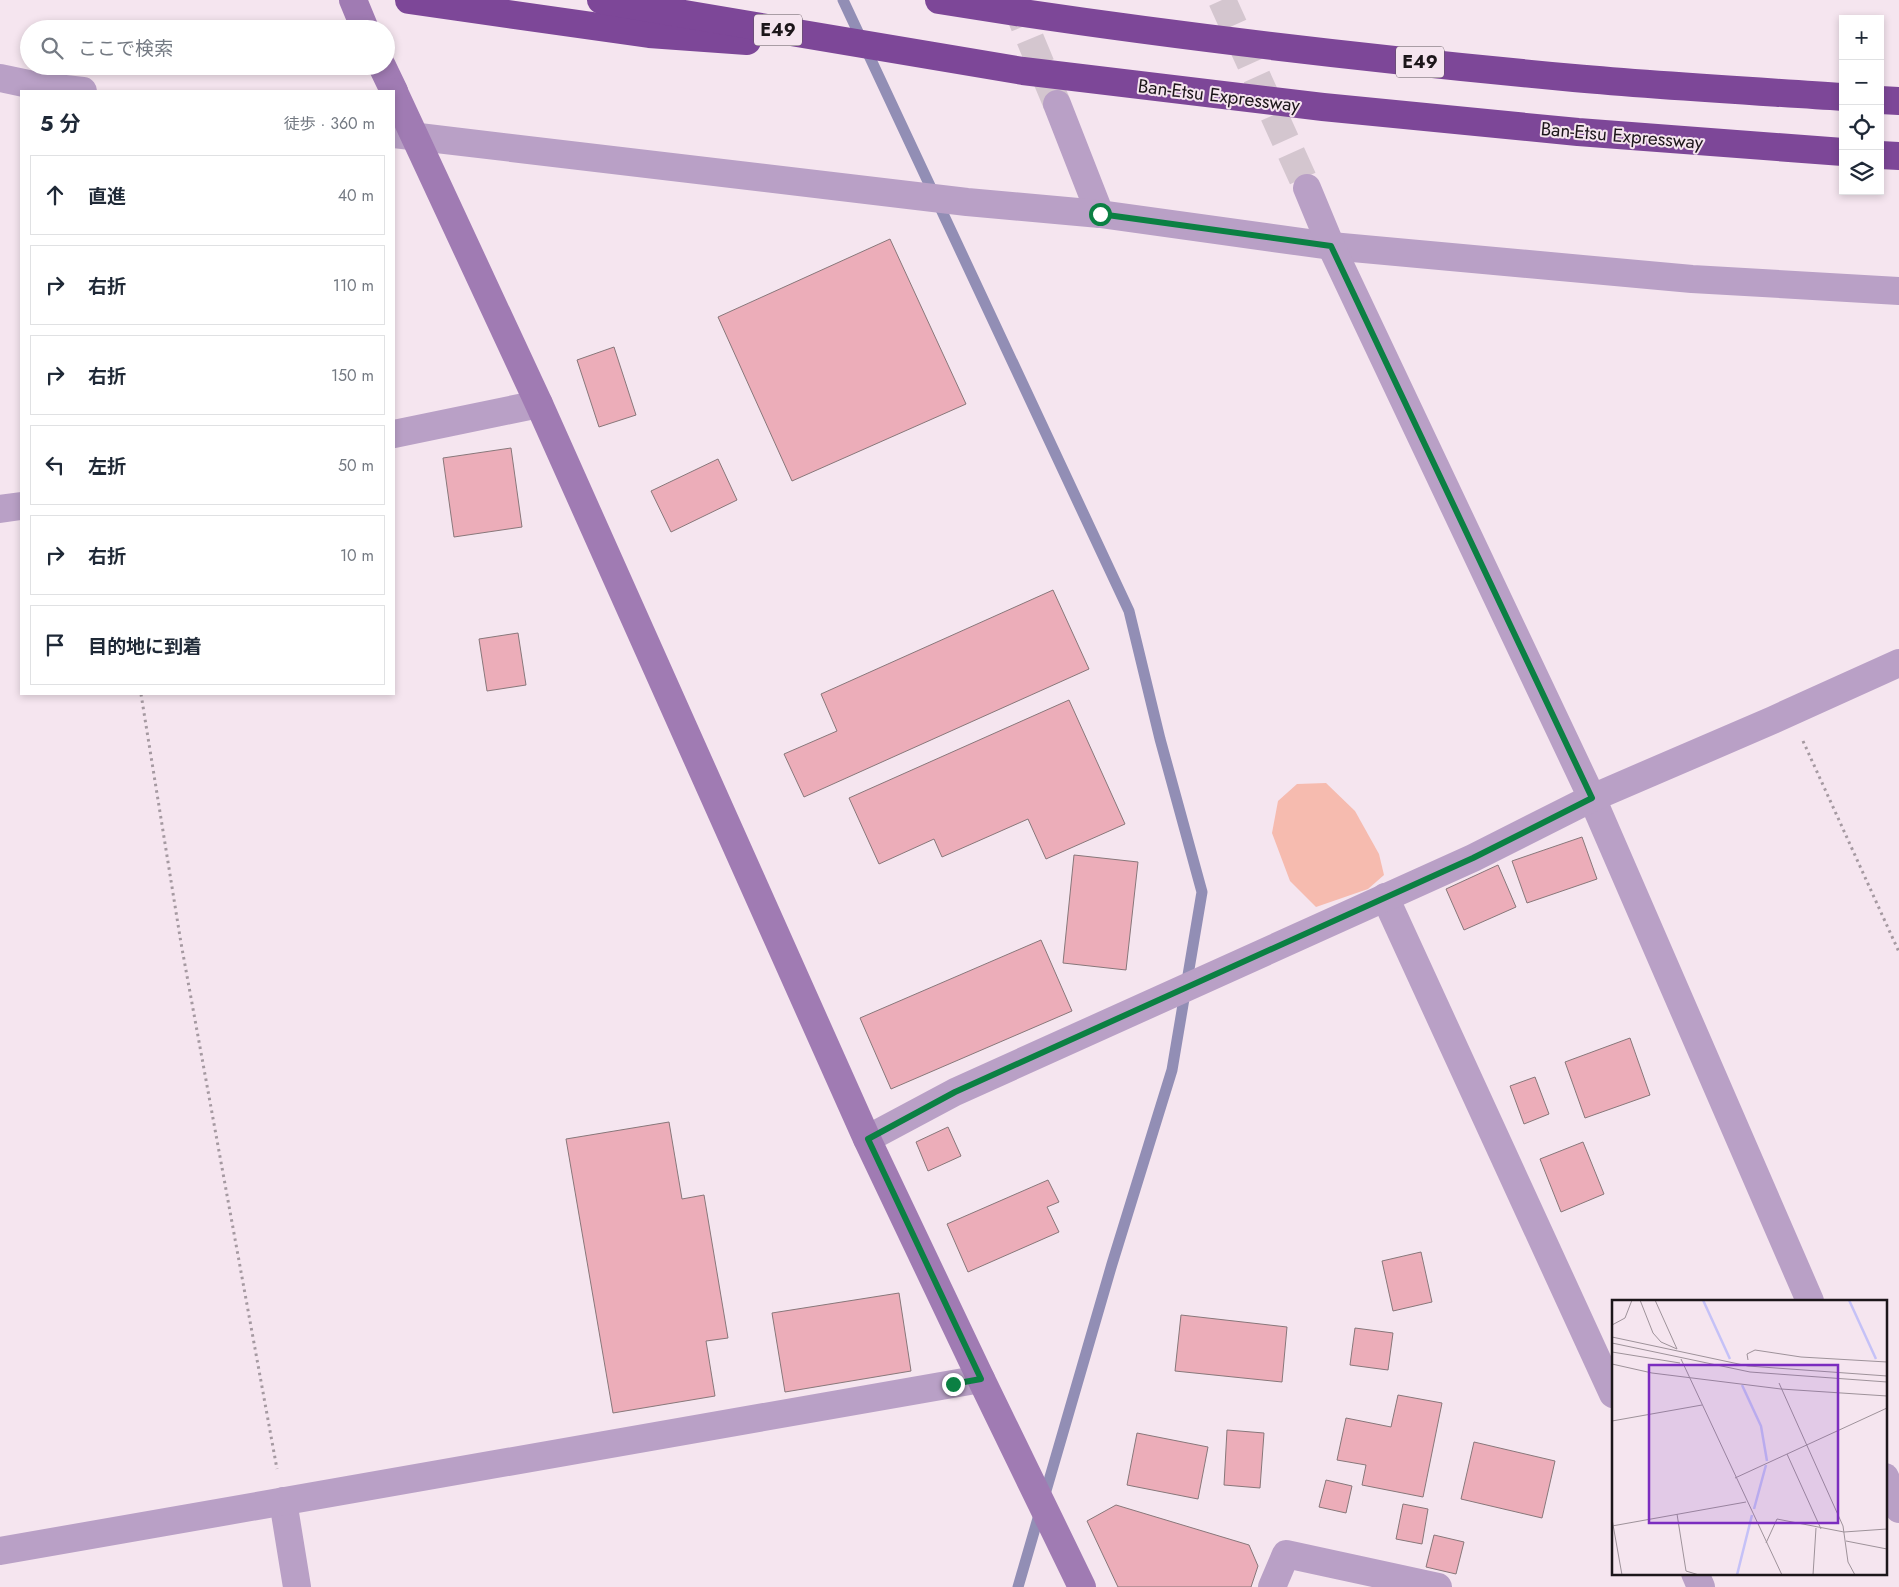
<!DOCTYPE html>
<html lang="ja">
<head>
<meta charset="utf-8">
<style>
	:root { --surface:#fff; --page:#f6f6f7; --text:#1f2937; --muted:#747a83; --line:#e0e1e3 }
	body { margin:0; font-family:Jost,"Noto Sans JP",sans-serif; background:var(--page); color:var(--text) }
	.controls { position:absolute; right:15px; top:15px; display:grid; overflow:hidden; border-radius:0px; box-shadow:0 2px 8px #0003 }
	.controls button { width:45px; height:45px; display:grid; place-items:center; padding:0; border:0; border-bottom:1px solid var(--line); background:var(--surface); color:var(--text); font:25px sans-serif }
	.stop { position:absolute; width:15px; height:15px; margin:-11px; border:4px solid #0b8043; border-radius:50%; background:#fff }
	.stop.end { background:#0b8043; border-color:#fff; box-shadow:0 1px 5px #0008 }
	.list { margin:0; padding:0; list-style:none }
	h2 { display:flex; justify-content:space-between; align-items:center; height:65px; margin:0; padding:0 20px; font-size:21px }
	h2 small { font-size:16px; font-weight:400; color:var(--muted) }
	.list li { display:grid; grid-template-columns:32px 1fr auto; gap:15px; align-items:center; box-sizing:border-box; height:80px; margin:0 10px 10px; padding:0 10px; border:1px solid var(--line); border-radius:0px }
	.list b { display:block; font-size:19px; white-space:nowrap }
	.list em { font-size:16px; font-style:normal; color:var(--muted) }
	.icon { flex:none; width:28px; height:28px; fill:none; stroke:currentColor; stroke-width:2; stroke-linecap:round; stroke-linejoin:round }
	.map { position:relative; flex:none; width:1899px; height:1587px; overflow:hidden }
	.search { position:absolute; background:var(--surface); box-shadow:0 2px 8px #0003; left:20px; top:20px; width:375px; height:55px; display:flex; align-items:center; gap:12px; box-sizing:border-box; padding:0 18px; border-radius:28px; color:var(--muted); font-size:19px }
	.panel { position:absolute; background:var(--surface); box-shadow:0 2px 8px #0003; left:20px; top:90px; width:375px; height:605px; border-radius:0px }
	.map>svg:first-child { display:block }
	.green { fill:#f6bbaf }
	.lines { fill:none; stroke-linecap:round; stroke-linejoin:round }
	.stream { stroke:#928eb5; stroke-width:11 }
	.building { fill:#ecadb9; stroke:#88777a }
	.street-tunnel { stroke:#d4c6cf; stroke-width:28; stroke-dasharray:28 14; stroke-linecap:butt }
	.path { stroke:#a599a1; stroke-width:3; stroke-dasharray:2.5 4; stroke-linecap:butt }
	.street { stroke:#b9a0c6; stroke-width:28 }
	.secondary { stroke:#a07bb3; stroke-width:28 }
	.highway { stroke:#7d4798; stroke-width:28 }
	.route { stroke:#0b8043; stroke-width:6 }
	.labels { text-anchor:middle; stroke-width:4; stroke-linejoin:round; paint-order:stroke }
	.shield { fill:#f5e5ef; stroke:#5d545a; stroke-width:1 }
	.shield-label { font-size:18px; font-weight:bold; fill:#1c161a }
	.street-label { font-size:19px; fill:#1c161a; stroke:#f5e5ef }
	.inset-river { fill:none; stroke:#c5c1f7; stroke-width:2.5 }
	.inset-road { fill:none; stroke:#9e929a; stroke-width:1 }
	.view { fill:#7b2cbf; fill-opacity:0.15; stroke:#7b2cbf; stroke-width:2.5 }
	.inset-edge { fill:none; stroke:#1c161a; stroke-width:2.5 }
</style>
</head>
<body>
<div class="map">
<svg width="1899" height="1587" viewBox="0 0 1899 1587">
	<rect width="100%" height="100%" fill="#f5e5ef"/>
	<polygon class="green" points="1326,783 1355,811 1379,854 1384,875 1368,889 1316,907 1290,881 1272,833 1278,801 1297,784"/>
	<g class="lines">
		<polyline class="stream" points="843,0 1129,611 1160,739 1202,892 1172,1070 1112,1264 1018,1587"/>
	</g>
	<g class="building">
		<polygon points="890,239 966,404 792,481 718,317"/>
		<polygon points="614,347 636,415 599,427 577,360"/>
		<polygon points="511,448 522,527 454,537 443,458"/>
		<polygon points="718,459 737,500 671,532 651,491"/>
		<polygon points="1053,590 1089,669 804,797 784,754 837,731 821,694"/>
		<polygon points="518,633 526,685 487,691 479,639"/>
		<polygon points="1069,700 1125,824 1046,859 1028,819 942,857 934,839 879,864 849,798"/>
		<polygon points="1582,837 1597,879 1527,903 1512,861"/>
		<polygon points="1074,855 1138,862 1126,970 1063,963"/>
		<polygon points="1498,865 1516,907 1464,930 1446,889"/>
		<polygon points="1041,940 1072,1011 891,1089 860,1018"/>
		<polygon points="1630,1038 1650,1095 1585,1118 1565,1062"/>
		<polygon points="1535,1077 1549,1114 1524,1124 1510,1086"/>
		<polygon points="669,1122 682,1199 704,1195 728,1338 706,1341 715,1396 613,1413 566,1139"/>
		<polygon points="948,1127 961,1156 928,1171 916,1142"/>
		<polygon points="1583,1142 1604,1194 1561,1212 1540,1159"/>
		<polygon points="1048,1180 1059,1202 1047,1207 1059,1232 968,1272 947,1224"/>
		<polygon points="1421,1252 1432,1302 1393,1311 1382,1261"/>
		<polygon points="899,1293 911,1371 785,1392 772,1313"/>
		<polygon points="1181,1315 1287,1327 1282,1382 1175,1371"/>
		<polygon points="1355,1328 1393,1333 1388,1370 1350,1365"/>
		<polygon points="1398,1395 1442,1403 1423,1497 1362,1485 1366,1465 1337,1460 1346,1418 1391,1427"/>
		<polygon points="1227,1430 1264,1433 1260,1488 1224,1485"/>
		<polygon points="1137,1433 1208,1447 1198,1499 1127,1485"/>
		<polygon points="1474,1442 1555,1461 1542,1518 1461,1499"/>
		<polygon points="1326,1480 1352,1486 1346,1513 1319,1507"/>
		<polygon points="1403,1504 1428,1509 1422,1544 1396,1539"/>
		<polygon points="1116,1505 1249,1545 1258,1566 1251,1587 1118,1587 1087,1521"/>
		<polygon points="1434,1535 1464,1542 1456,1574 1426,1567"/>
	</g>
	<g class="lines">
		<g class="street-tunnel">
			<polyline points="1014,0 1057,104"/>
			<polyline points="1222,0 1307,188"/>
		</g>
		<g class="path">
			<polyline points="141,694 181,943 277,1469"/>
			<polyline points="1803,741 1899,952"/>
		</g>
		<g class="street">
			<polyline points="0,78 38,86 83,91"/>
			<polyline points="1057,104 1100,214"/>
			<polyline points="394,134 967,202 1100,214 1331,246 1692,279 1899,291"/>
			<polyline points="1307,188 1331,246 1592,798 1810,1301"/>
			<polyline points="394,434 539,404"/>
			<polyline points="0,509 21,506"/>
			<polyline points="1385,897 1613,1394"/>
			<polyline points="867,1139 955,1092 1473,858 1592,798 1773,720 1899,663"/>
			<polyline points="1885,1477 1899,1509"/>
			<polyline points="283,1501 297,1587"/>
			<polyline points="0,1551 981,1379"/>
			<polyline points="1695,1573 1701,1587"/>
			<polyline points="1272,1587 1286,1554 1438,1587"/>
		</g>
		<g class="secondary">
			<polyline points="353,0 365,29"/>
			<polyline points="382,66 394,91"/>
			<polyline points="394,92 539,404 867,1139 981,1379 1082,1587"/>
		</g>
		<g class="highway">
			<polyline points="409,0 649,34 747,41"/>
			<polyline points="601,0 1023,71 1323,107 1578,132 1843,152"/>
			<path d="M939,0C1150,34 1362,58 1574,78C1663,86 1753,91 1843,97"/>
			<polyline points="1880,100 1899,101"/>
			<polyline points="1880,155 1899,156"/>
		</g>
	</g>
	<g class="lines">
		<polyline class="route" points="953,1384 981,1379 868,1139 955,1092 1473,858 1592,798 1331,246 1100,214"/>
	</g>
	<g class="labels">
		<g class="shield">
			<rect x="754" y="14.5" width="48" height="31" rx="4"/>
			<rect x="1396" y="46.5" width="48" height="31" rx="4"/>
		</g>
		<g class="shield-label">
			<text x="778" y="36">E49</text>
			<text x="1420" y="68">E49</text>
		</g>
		<g class="street-label">
			<text transform="translate(1219 95) rotate(7)" y="7">Ban-Etsu Expressway</text>
			<text transform="translate(1622 135) rotate(5)" y="7">Ban-Etsu Expressway</text>
		</g>
	</g>
	<g transform="translate(1612 1300)">
		<rect width="275" height="275" fill="#f5e5ef"/>
		<path class="inset-river" d="M91,0L118,59M237,0L264,59M130,85L149,126L155,161M142,209L154,165M125,275L140,215"/>
		<path class="inset-road" d="M28,0L41,33L49,42L65,49M43,0L65,49M0,25L13,18L20,0M0,37L136,66L275,76M0,43L138,72L275,82M0,52L68,63M69,59L170,275M136,60L135,54L143,50L189,57L275,62M0,64L40,73L169,89L275,96M167,83L231,226L236,262L243,275M0,121L90,105M175,154L209,229M123,178L275,108M65,214L74,271L87,275M0,219L10,275M0,226L134,202M234,241L275,249M154,243L165,219L232,232L275,229M201,275L204,228"/>
		<path class="view" d="M37,65H226V223H37Z"/>
		<rect width="275" height="275" class="inset-edge"/>
	</g>
</svg>
<div class="controls">
<button>+</button>
<button>−</button>
<button><svg class="icon" aria-label="locate" viewBox="0 0 24 24"><circle cx="12" cy="12" r="6"/><path d="M12 2v4M12 18v4M2 12h4M18 12h4"/></svg></button>
<button><svg class="icon" aria-label="layers" viewBox="0 0 24 24"><path d="M12 4l9 5-9 5-9-5zM3 14l9 5 9-5"/></svg></button>
</div>
<div class="stop" style="left:1100px;top:214px"></div>
<div class="stop end" style="left:953px;top:1384px"></div>
<div class="search"><svg class="icon" aria-label="search" viewBox="0 0 24 24"><circle cx="10" cy="10" r="6"/><path d="M15 15l6 6"/></svg>ここで検索</div>
<section class="panel">
<h2>5 分<small>徒歩 · 360 m</small></h2>
<ul class="list">
<li><svg class="icon" aria-label="ahead" viewBox="0 0 24 24"><path d="M12 20V5M6 11l6-6 6 6"/></svg><div><b>直進</b></div><em>40 m</em></li>
<li><svg class="icon" aria-label="right" viewBox="0 0 24 24"><path d="M7 20v-9h11M14 6l5 5-5 5"/></svg><div><b>右折</b></div><em>110 m</em></li>
<li><svg class="icon" aria-label="right" viewBox="0 0 24 24"><path d="M7 20v-9h11M14 6l5 5-5 5"/></svg><div><b>右折</b></div><em>150 m</em></li>
<li><svg class="icon" aria-label="left" viewBox="0 0 24 24"><path d="M17 20v-9H6M10 6l-5 5 5 5"/></svg><div><b>左折</b></div><em>50 m</em></li>
<li><svg class="icon" aria-label="right" viewBox="0 0 24 24"><path d="M7 20v-9h11M14 6l5 5-5 5"/></svg><div><b>右折</b></div><em>10 m</em></li>
<li><svg class="icon" aria-label="arrive" viewBox="0 0 24 24"><path d="M6 21V4h12l-3 4 3 4H6"/></svg><div><b>目的地に到着</b></div></li>
</ul>
</section>
</div>
</body>
</html>
